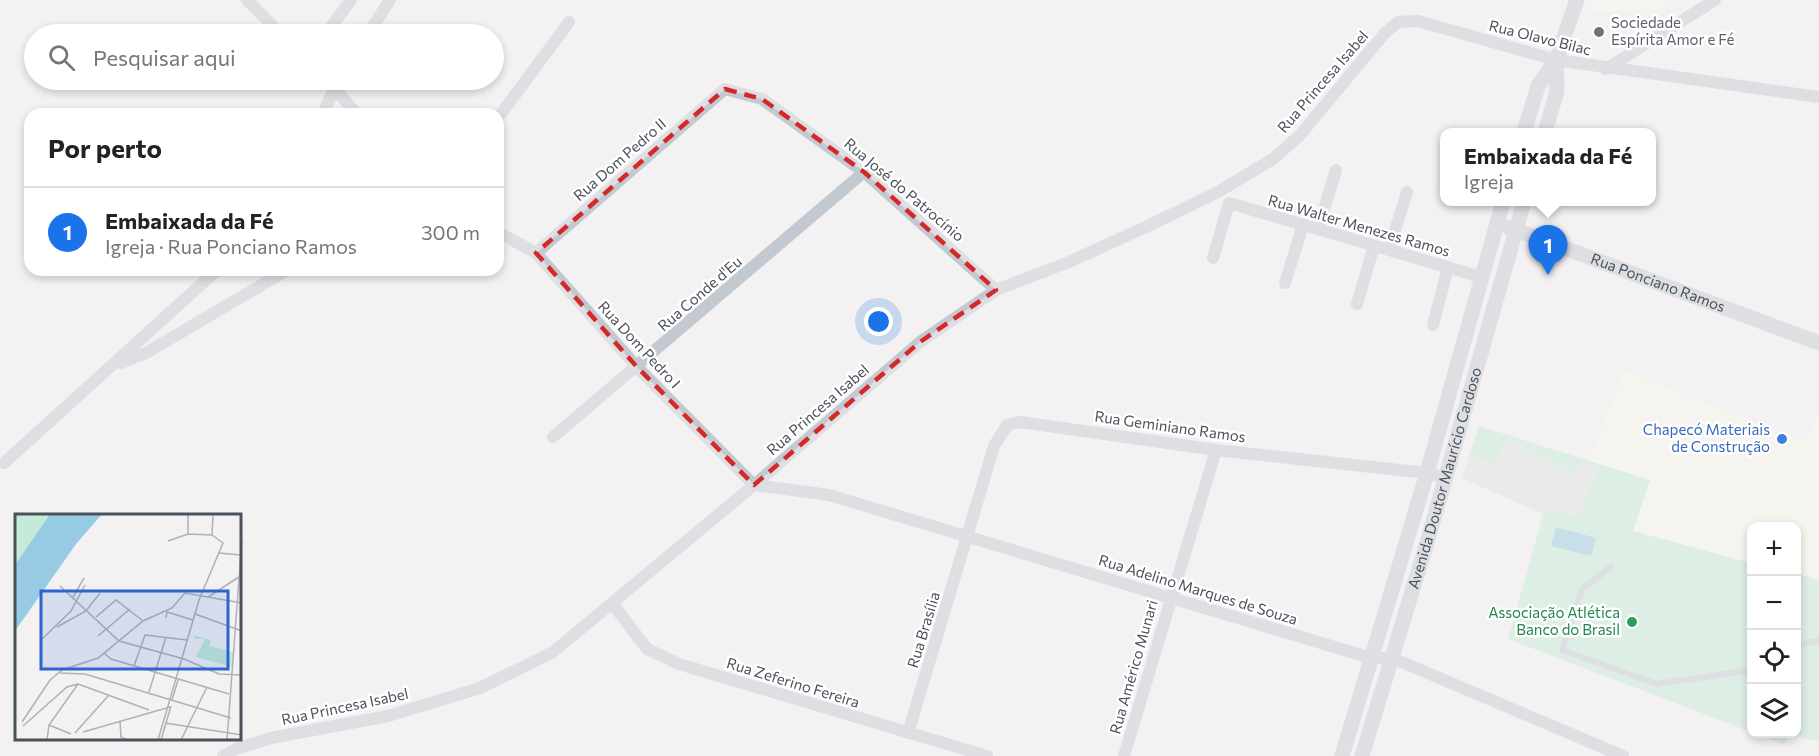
<!DOCTYPE html>
<html lang="pt">
<head>
<meta charset="utf-8">
<style>
	:root { --surface:#fff; --page:#f2f2f2; --text:#222; --muted:#767676; --line:#e0e0e0; --accent:#1a73e8 }
	body { margin:0; font-family:Commissioner,sans-serif; background:var(--page); color:var(--text) }
	.controls { position:absolute; right:18px; bottom:18px; display:grid; overflow:hidden; border-radius:12px; box-shadow:0 3px 9px #0003 }
	.controls button { width:54px; height:54px; display:grid; place-items:center; padding:0; border:0; border-bottom:2px solid var(--line); background:var(--surface); color:var(--text); font:30px sans-serif }
	.you { position:absolute; left:879px; top:322px; width:21px; height:21px; margin:-15px; border:4px solid #fff; border-radius:50%; background:#1a73e8; box-shadow:0 0 0 9px #1a73e833 }
	.badge { display:grid; place-items:center; width:39px; height:39px; border-radius:50%; background:var(--accent); color:#fff; font-size:20px; font-weight:700 }
	.pin { position:absolute; translate:-50% -50px; filter:drop-shadow(0 2px 3px #0008) }
	.pin::after { content:''; position:absolute; top:32px; width:21px; height:18px; background:inherit; clip-path:polygon(0 0,100% 0,50% 100%) }
	.popup { position:absolute; left:1440px; top:128px; width:216px; height:78px; box-sizing:border-box; display:grid; place-content:center; border-radius:12px; background:var(--surface); filter:drop-shadow(0 2px 4px #0005); font-size:20px; white-space:nowrap; color:var(--muted) }
	.popup b { font-size:22px; color:var(--text) }
	.popup::after { content:''; position:absolute; left:50%; top:100%; margin-left:-12px; border:12px solid transparent; border-top-color:var(--surface) }
	.list { margin:0; padding:0; list-style:none }
	h2 { display:flex; justify-content:space-between; align-items:center; height:78px; margin:0; padding:0 24px; font-size:26px }
	h2 small { font-size:20px; font-weight:400; color:var(--muted) }
	.list li { display:grid; grid-template-columns:39px 1fr auto; gap:18px; align-items:center; box-sizing:border-box; height:90px; padding:0 24px; border-top:2px solid var(--line) }
	.list b { display:block; font-size:22px; white-space:nowrap }
	.list p { margin:0; font-size:20px; white-space:nowrap; color:var(--muted) }
	.list em { font-size:20px; font-style:normal; color:var(--muted) }
	.icon { flex:none; width:33px; height:33px; fill:none; stroke:currentColor; stroke-width:2; stroke-linecap:round; stroke-linejoin:round }
	.map { position:relative; flex:none; width:1819px; height:756px; overflow:hidden }
	.search { position:absolute; background:var(--surface); box-shadow:0 3px 9px #0003; left:24px; top:24px; width:480px; height:66px; display:flex; align-items:center; gap:15px; box-sizing:border-box; padding:0 21px; border-radius:33px; color:var(--muted); font-size:22px }
	.panel { position:absolute; background:var(--surface); box-shadow:0 3px 9px #0003; left:24px; top:108px; width:480px; height:168px; border-radius:18px }
	.map>svg:first-child { display:block }
	.commercial { fill:#fbf8ed }
	.education { fill:#e3e2e2 }
	.green { fill:#c4ebd7 }
	.water { fill:#96cbe3 }
	.lines { fill:none; stroke-linecap:round; stroke-linejoin:round }
	.service { stroke:#c3c9d0; stroke-width:6 }
	.minor { stroke:#c3c9d0; stroke-width:12 }
	.tertiary { stroke:#c3c9d0; stroke-width:15 }
	.marked { fill:none; stroke:#d62828; stroke-width:4.5; stroke-dasharray:12 8; stroke-linejoin:round }
	.worship-dot { fill:#6b7280; stroke:#fff; stroke-width:2 }
	.shop-dot { fill:#3f7fe0; stroke:#fff; stroke-width:2 }
	.leisure-dot { fill:#2e9e5b; stroke:#fff; stroke-width:2 }
	.labels { text-anchor:middle; stroke-width:5; stroke-linejoin:round; paint-order:stroke }
	.worship-label { font-size:15px; fill:#5b616d; stroke:#fff; text-anchor:start }
	.street-label { font-size:15px; fill:#4a525c; stroke:#fff }
	.shop-label { font-size:15px; fill:#366cbe; stroke:#fff; text-anchor:end }
	.leisure-label { font-size:15px; fill:#27864d; stroke:#fff; text-anchor:end }
	.inset-road { fill:none; stroke:#afb1b5; stroke-width:1.5 }
	.view { fill:#2d64d0; fill-opacity:0.15; stroke:#2d64d0; stroke-width:3 }
	.inset-edge { fill:none; stroke:#4a525c; stroke-width:3 }
</style>
</head>
<body>
<div class="map">
<svg width="1819" height="756" viewBox="0 0 1819 756">
	<rect width="100%" height="100%" fill="#f3f1f1"/>
	<g class="commercial">
		<polygon points="1593,0 1674,0 1664,12 1589,11"/>
		<polygon points="1625,370 1805,442 1819,416 1819,580 1797,574 1796,526 1752,526 1751,563 1633,531 1650,480 1588,461"/>
	</g>
	<polygon class="education" points="1479,426 1510,437 1650,480 1577,517 1545,509 1543,514 1462,478"/>
	<g class="green">
		<polygon points="1479,426 1650,480 1633,531 1751,563 1751,732 1508,639 1545,508 1577,517 1599,469 1581,461 1575,475 1507,440 1495,464 1470,455"/>
		<polygon points="1797,574 1819,580 1819,741 1788,735 1785,745 1754,734 1796,734"/>
	</g>
	<polygon class="water" points="1556,527 1596,538 1591,556 1551,546"/>
	<g class="lines">
		<g class="service">
			<polyline points="1611,567 1582,589 1562,650 1657,684 1752,670"/>
			<polyline points="1796,648 1807,643 1819,641"/>
		</g>
		<g class="minor">
			<polyline points="247,0 281,34"/>
			<polyline points="326,34 351,0"/>
			<polyline points="368,34 390,0"/>
			<polyline points="1606,69 1715,0"/>
			<polyline points="327,80 357,114"/>
			<polyline points="323,114 337,82"/>
			<polyline points="498,118 569,22"/>
			<polyline points="1318,229 1336,170"/>
			<polyline points="498,232 536,253 637,367 754,485 829,495 1371,658 1392,658 1623,756"/>
			<polyline points="1389,250 1407,192"/>
			<polyline points="536,253 725,89 762,99 864,172 996,290"/>
			<polyline points="1213,258 1229,203 1481,277"/>
			<polyline points="1285,283 1303,225"/>
			<polyline points="1357,304 1374,246"/>
			<polyline points="1433,325 1448,268"/>
			<polyline points="121,363 146,353 287,270"/>
			<polyline points="553,437 864,172"/>
			<polyline points="4,463 217,270"/>
			<polyline points="612,603 647,649 679,664 987,756"/>
			<polyline points="908,733 994,446 1007,425 1020,422 1216,450 1427,473 1445,478"/>
			<polyline points="223,756 236,749 271,738 388,716 480,688 553,652 754,485 920,342 996,290 1069,262 1150,225 1218,192 1273,159 1300,135 1384,34 1398,22 1418,21 1556,60 1819,97"/>
			<polyline points="1124,756 1216,450"/>
		</g>
		<g class="tertiary">
			<polyline points="1524,132 1538,86 1556,60 1577,0"/>
			<polyline points="1545,132 1557,91 1556,60"/>
			<path id="s1" d="M1508,227L1819,343"/>
			<polyline points="1342,756 1427,473 1503,202"/>
			<path id="s2" d="M1362,756L1429,536L1524,202"/>
		</g>
	</g>
	<path d="M0 0H1819V756H0ZM725,89L762,99L864,172L996,290L920,342L754,485L637,367L536,253Z" fill="#f3f1f1" fill-opacity=".55" fill-rule="evenodd"/>
	<path class="marked" d="M725,89L762,99L864,172L996,290L920,342L754,485L637,367L536,253Z"/>
	<circle class="worship-dot" cx="1599" cy="32" r="6"/>
	<circle class="shop-dot" cx="1782" cy="439" r="6"/>
	<circle class="leisure-dot" cx="1632" cy="622" r="6"/>
	<g class="labels">
		<g class="worship-label">
			<text x="1611" y="28">Sociedade<tspan x="1611" dy="17">Espírita Amor e Fé</tspan></text>
		</g>
		<g class="street-label">
			<text transform="translate(1540 38) rotate(14)" y="5">Rua Olavo Bilac</text>
			<text transform="translate(1323 82) rotate(-49)" y="5">Rua Princesa Isabel</text>
			<text transform="translate(620 160) rotate(-41)" y="5">Rua Dom Pedro II</text>
			<text transform="translate(904 190) rotate(40)" y="5">Rua José do Patrocínio</text>
			<text transform="translate(1359 226) rotate(16)" y="5">Rua Walter Menezes Ramos</text>
			<text dy="5" stroke="none"><textPath href="#s1" startOffset="160">Rua Ponciano Ramos</textPath></text>
			<text transform="translate(700 294) rotate(-41)" y="5">Rua Conde d'Eu</text>
			<text transform="translate(639 345) rotate(47)" y="5">Rua Dom Pedro I</text>
			<text transform="translate(818 410) rotate(-41)" y="5">Rua Princesa Isabel</text>
			<text transform="translate(1170 427) rotate(8)" y="5">Rua Geminiano Ramos</text>
			<text dy="5" stroke="none"><textPath href="#s2" startOffset="290">Avenida Doutor Maurício Cardoso</textPath></text>
			<text transform="translate(1198 590) rotate(17)" y="5">Rua Adelino Marques de Souza</text>
			<text transform="translate(924 630) rotate(-73)" y="5">Rua Brasília</text>
			<text transform="translate(1134 667) rotate(-74)" y="5">Rua Américo Munari</text>
			<text transform="translate(793 683) rotate(17)" y="5">Rua Zeferino Fereira</text>
			<text transform="translate(345 707) rotate(-12)" y="5">Rua Princesa Isabel</text>
		</g>
		<g class="shop-label">
			<text x="1770" y="435">Chapecó Materiais<tspan x="1770" dy="17">de Construção</tspan></text>
		</g>
		<g class="leisure-label">
			<text x="1620" y="618">Associação Atlética<tspan x="1620" dy="17">Banco do Brasil</tspan></text>
		</g>
	</g>
	<g transform="translate(15 514)">
		<rect width="226" height="226" fill="#f3f1f1"/>
		<path d="M0,0H35L0,51ZM178,121L196,126L194,132L218,138L217,153L181,143L190,125H180Z" fill="#c4ebd7"/>
		<path d="M35,0H87L61,30L0,117V51Z" fill="#96cbe3"/>
		<path class="inset-road" d="M173,0V20M197,21L198,0M153,27L173,20L197,21M204,39L226,41M45,72L104,127L169,145L204,160L227,161M58,83L69,64M193,83L224,63M180,100L227,117M81,103L101,86L128,107M151,104L152,98L178,106M42,113L71,97L85,79M83,122L115,95M27,125L56,97L70,71M89,139L96,145L214,180M119,152L130,121L172,126M45,159L70,160L216,204M63,170L134,196M134,178L151,123M157,186L163,166M105,207L106,223L112,226M7,208L35,166L47,156L83,144L128,107L157,94L170,79L227,89M150,209L227,221M34,211L56,220M8,212L52,173L63,170M68,218L155,193M60,219L94,181M32,226L34,211L63,170M143,226L184,86L208,29L197,21M146,226L156,192M166,226L192,173M212,226L227,25"/>
		<path class="view" d="M26,77H213V155H26Z"/>
		<rect width="226" height="226" class="inset-edge"/>
	</g>
</svg>
<div class="controls">
<button>+</button>
<button>−</button>
<button><svg class="icon" aria-label="locate" viewBox="0 0 24 24"><circle cx="12" cy="12" r="6"/><path d="M12 2v4M12 18v4M2 12h4M18 12h4"/></svg></button>
<button><svg class="icon" aria-label="layers" viewBox="0 0 24 24"><path d="M12 4l9 5-9 5-9-5zM3 14l9 5 9-5"/></svg></button>
</div>
<div class="you"></div>
<div class="pin badge" style="left:1548px;top:275px">1</div>
<div class="popup"><b>Embaixada da Fé</b>Igreja</div>
<div class="search"><svg class="icon" aria-label="search" viewBox="0 0 24 24"><circle cx="10" cy="10" r="6"/><path d="M15 15l6 6"/></svg>Pesquisar aqui</div>
<section class="panel">
<h2>Por perto<small></small></h2>
<ul class="list">
<li><span class="badge">1</span><div><b>Embaixada da Fé</b><p>Igreja · Rua Ponciano Ramos</p></div><em>300 m</em></li>
</ul>
</section>
</div>
</body>
</html>
